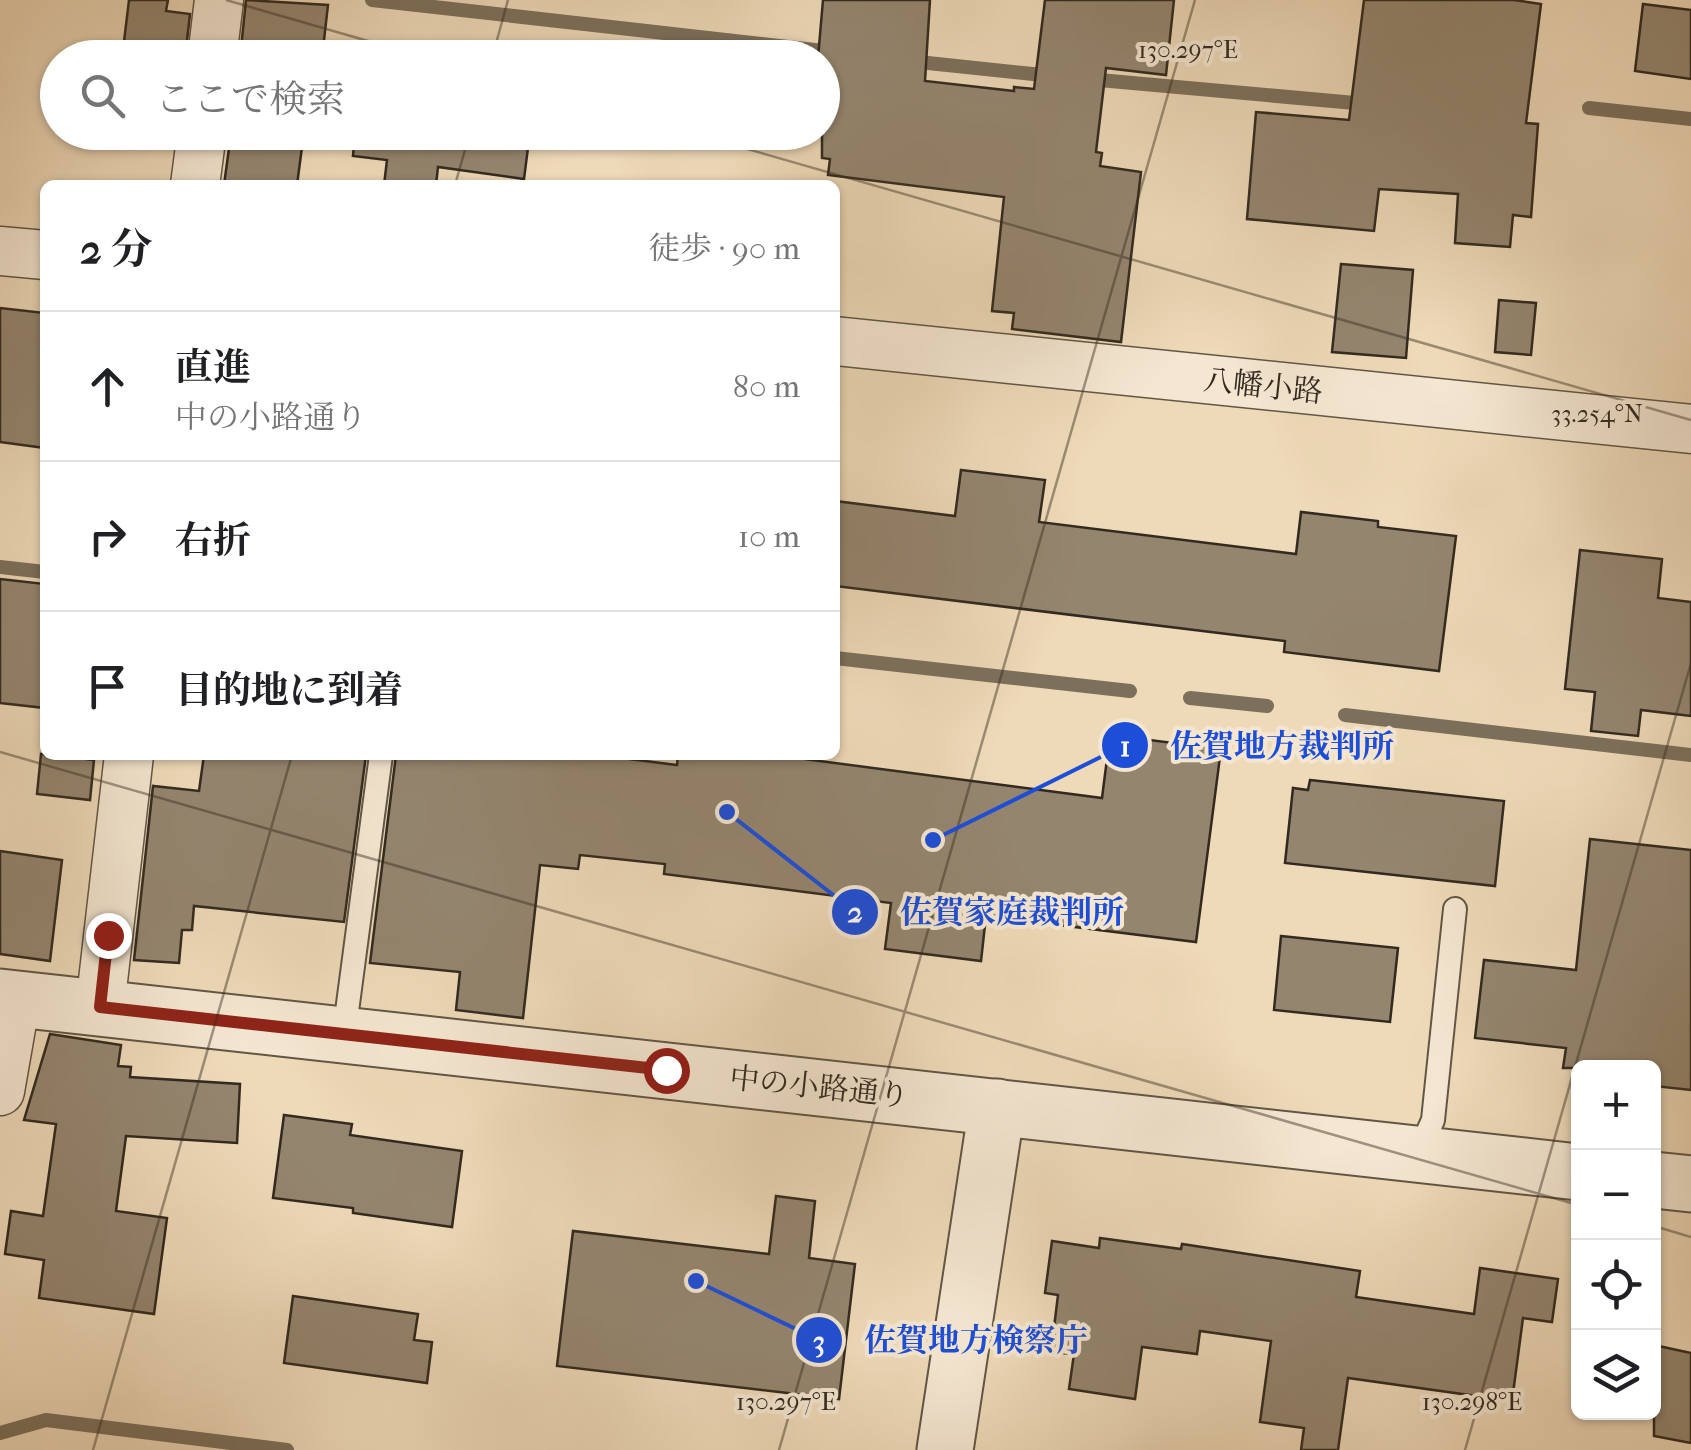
<!DOCTYPE html>
<html lang="ja">
<head>
<meta charset="utf-8">
<style>
	:root { --surface:#fff; --page:#f6f6f6; --text:#202124; --muted:#757577; --line:#e0e0e0 }
	body { margin:0; font-family:"IM FELL French Canon","Noto Serif JP",serif; background:var(--page); color:var(--text) }
	.controls { position:absolute; right:30px; bottom:30px; display:grid; overflow:hidden; border-radius:15px; box-shadow:0 2px 8px #0004 }
	.controls button { width:90px; height:90px; display:grid; place-items:center; padding:0; border:0; border-bottom:2px solid var(--line); background:var(--surface); color:var(--text); font:50px sans-serif }
	.stop { position:absolute; width:30px; height:30px; margin:-22px; border:8px solid #8f2418; border-radius:50%; background:#fff }
	.stop.end { background:#8f2418; border-color:#fff; box-shadow:0 2px 10px #0008 }
	.list { margin:0; padding:0; list-style:none }
	h2 { display:flex; justify-content:space-between; align-items:center; height:130px; margin:0; padding:0 40px; font-size:42px }
	h2 small { font-size:32px; font-weight:400; color:var(--muted) }
	.list li { display:grid; grid-template-columns:65px 1fr auto; gap:30px; align-items:center; box-sizing:border-box; height:150px; padding:0 40px; border-top:2px solid var(--line) }
	.list b { display:block; font-size:38px; white-space:nowrap }
	.list p { margin:0; font-size:32px; white-space:nowrap; color:var(--muted) }
	.list em { font-size:32px; font-style:normal; color:var(--muted) }
	.icon { flex:none; width:55px; height:55px; fill:none; stroke:currentColor; stroke-width:2; stroke-linecap:round; stroke-linejoin:round }
	.map { position:relative; flex:none; width:1691px; height:1450px; overflow:hidden }
	.search { position:absolute; background:var(--surface); box-shadow:0 2px 8px #0004; left:40px; top:40px; width:800px; height:110px; display:flex; align-items:center; gap:25px; box-sizing:border-box; padding:0 35px; border-radius:55px; color:var(--muted); font-size:38px }
	.panel { position:absolute; background:var(--surface); box-shadow:0 2px 8px #0004; left:40px; top:180px; width:800px; height:580px; border-radius:15px }
	.map>svg:first-child { display:block }
	.lines { fill:none; stroke-linecap:round; stroke-linejoin:round }
	.stream { stroke:#7c705c; stroke-width:14 }
	.building { fill:#94856f; stroke:#322a20; stroke-width:2.5 }
	.service-casing { stroke:#615646; stroke-width:26 }
	.minor-casing { stroke:#615646; stroke-width:51 }
	.tertiary-casing { stroke:#615646; stroke-width:59 }
	.service { stroke:#f4e6d1; stroke-width:22 }
	.minor { stroke:#f4e6d1; stroke-width:48 }
	.tertiary { stroke:#f4e6d1; stroke-width:55 }
	.route { stroke:#8f2418; stroke-width:12 }
	.ticks { fill:none; stroke:#322a20; stroke-width:2.5; stroke-opacity:0.45 }
	.labels { text-anchor:middle; stroke-width:8; stroke-linejoin:round; paint-order:stroke }
	.street-label { font-size:30px; fill:#322a20; stroke:#f4e6d1 }
	.ticks-label { font-size:25px; text-anchor:middle; fill:#322a20; stroke:#f4e6d1; stroke-width:8; stroke-linejoin:round; paint-order:stroke }
	.leader { fill:none; stroke:#1d4ed8; stroke-width:4 }
	.callout-dot { fill:#1d4ed8; stroke:#f4e6d1; stroke-width:4 }
	.mark-label { font-size:30px; text-anchor:middle; font-weight:bold; fill:#fff }
	.callout-label { font-size:32px; text-anchor:middle; font-weight:bold; fill:#1d4ed8; stroke:#f4e6d1; stroke-width:8; stroke-linejoin:round; paint-order:stroke }
</style>
</head>
<body>
<div class="map">
<svg width="1691" height="1450" viewBox="0 0 1691 1450">
	<rect width="100%" height="100%" fill="#eed9b8"/>
	<filter id="stains"><feTurbulence type="fractalNoise" baseFrequency=".002" numOctaves="4"/><feColorMatrix values="0 0 0 0 .2 0 0 0 0 .09 0 0 0 0 .02 0 0 0 .5 -.17"/></filter>
	<radialGradient id="worn" r=".72"><stop offset=".6" stop-color="#630" stop-opacity="0"/><stop offset="1" stop-color="#630" stop-opacity=".3"/></radialGradient>
	<g class="lines">
		<g class="stream">
			<polyline points="372,0 833,52"/>
			<polyline points="909,61 1052,76"/>
			<polyline points="1088,79 1366,104"/>
			<polyline points="1589,108 1691,119"/>
			<polyline points="0,567 45,572"/>
			<polyline points="835,658 1130,691"/>
			<polyline points="1190,698 1267,706"/>
			<polyline points="1345,715 1691,755"/>
			<polyline points="0,1433 46,1420 287,1450"/>
		</g>
	</g>
	<g class="building">
		<polygon points="129,0 168,0 166,11 190,14 185,58 122,58"/>
		<polygon points="246,0 328,5 322,58 240,58"/>
		<polygon points="823,0 930,0 925,81 1014,91 1014,87 1034,89 1045,0 1174,0 1166,75 1106,68 1096,152 1102,153 1100,166 1141,172 1121,342 1012,329 1014,313 992,311 1004,197 828,175 830,159 822,158 822,58 818,58"/>
		<polygon points="1364,0 1514,0 1541,4 1526,123 1538,124 1531,217 1513,215 1510,247 1455,243 1458,194 1379,189 1374,231 1247,219 1256,112 1349,120"/>
		<polygon points="1643,4 1691,10 1691,79 1635,71"/>
		<polygon points="267,132 304,132 297,185 224,185 230,141 265,146"/>
		<polygon points="355,132 530,132 524,179 438,167 436,185 384,185 387,160 353,156"/>
		<polygon points="1341,264 1413,270 1406,358 1332,352"/>
		<polygon points="1499,300 1536,303 1531,355 1495,352"/>
		<polygon points="0,308 45,313 45,448 0,442"/>
		<polygon points="961,470 1045,480 1039,522 1296,554 1301,512 1378,521 1378,527 1456,536 1439,671 1284,652 1285,641 835,586 835,501 955,516"/>
		<polygon points="1580,550 1662,559 1658,598 1691,602 1691,716 1641,710 1638,736 1591,731 1595,692 1565,689"/>
		<polygon points="0,579 45,584 45,708 0,703"/>
		<polygon points="1110,735 1221,749 1196,942 986,916 981,961 885,949 891,903 664,874 665,864 580,855 578,869 540,865 523,1018 456,1010 460,972 370,963 396,755 597,755 677,765 678,755 774,755 1102,798"/>
		<polygon points="41,754 94,760 90,800 37,794"/>
		<polygon points="204,755 366,755 344,922 194,906 192,930 182,930 179,963 134,960 153,786 199,791"/>
		<polygon points="1310,780 1504,801 1495,886 1285,863 1293,788 1308,790"/>
		<polygon points="1590,839 1691,850 1691,1090 1654,1086 1654,1068 1563,1068 1566,1048 1475,1038 1484,960 1576,970"/>
		<polygon points="0,851 62,860 50,961 0,954"/>
		<polygon points="1281,936 1398,948 1390,1022 1274,1010"/>
		<polygon points="50,1034 121,1045 118,1066 131,1067 130,1077 240,1084 237,1143 126,1136 116,1211 167,1218 154,1314 39,1298 44,1260 5,1254 11,1211 43,1216 56,1124 24,1120"/>
		<polygon points="284,1115 352,1124 350,1135 462,1151 452,1227 353,1213 353,1208 273,1198"/>
		<polygon points="776,1196 815,1201 809,1258 855,1264 839,1399 557,1366 573,1231 769,1254"/>
		<polygon points="1100,1238 1181,1249 1182,1244 1360,1271 1356,1297 1474,1314 1480,1268 1558,1279 1552,1322 1523,1318 1512,1401 1348,1378 1338,1450 1301,1450 1304,1428 1260,1422 1271,1341 1200,1331 1197,1354 1142,1347 1135,1399 1069,1389 1074,1354 1051,1352 1058,1295 1045,1293 1052,1241 1099,1248"/>
		<polygon points="293,1296 418,1314 414,1340 432,1342 427,1383 284,1363"/>
		<polygon points="1654,1345 1691,1353 1691,1443 1654,1436"/>
	</g>
	<g class="lines">
		<defs>
			<g id="service">
				<polyline points="344,1034 381,755"/>
				<polyline points="1418,1154 1433,1120 1455,909"/>
			</g>
			<g id="minor">
				<polyline points="212,58 219,0"/>
				<polyline points="195,185 202,132"/>
				<polyline points="0,251 45,255"/>
				<polyline points="835,341 1691,429"/>
				<polyline points="100,1007 129,755"/>
				<polyline points="0,1091 16,999"/>
			</g>
			<g id="tertiary">
				<polyline points="0,997 1578,1172"/>
				<polyline points="1654,1180 1691,1184"/>
				<polyline points="945,1450 997,1107"/>
			</g>
		</defs>
		<use href="#service" class="service-casing"/>
		<use href="#minor" class="minor-casing"/>
		<use href="#tertiary" class="tertiary-casing"/>
		<use href="#service" class="service"/>
		<use href="#minor" class="minor"/>
		<use href="#tertiary" class="tertiary"/>
	</g>
	<g class="lines">
		<polyline class="route" points="108,935 100,1007 666,1070"/>
	</g>
	<path class="ticks" d="M226,0L427,58M492,58L508,0M688,132L1691,420M455,185L470,132M0,752L1578,1205M1654,1226L1691,1237M93,1450L292,755M779,1450L1195,0M1465,1450L1691,663"/>
	<g class="labels">
		<g class="street-label">
			<text transform="translate(1263 386) rotate(6)" y="10">八幡小路</text>
			<text transform="translate(819 1087) rotate(6)" y="10">中の小路通り</text>
		</g>
	</g>
	<g class="ticks-label">
		<text x="1188" y="58">130.297°E</text>
		<text x="1597" y="422">33.254°N</text>
		<text x="786" y="1410">130.297°E</text>
		<text x="1472" y="1410">130.298°E</text>
	</g>
	<path class="leader" d="M933 840L1125 745M727 812L855 912M696 1281L819 1340"/>
	<g class="callout-dot">
		<circle cx="933" cy="840" r="10"/>
		<circle cx="727" cy="812" r="10"/>
		<circle cx="696" cy="1281" r="10"/>
		<circle cx="1125" cy="745" r="25"/>
		<circle cx="855" cy="912" r="25"/>
		<circle cx="819" cy="1340" r="25"/>
	</g>
	<g class="mark-label">
		<text x="1125" y="756">1</text>
		<text x="855" y="922">2</text>
		<text x="819" y="1351">3</text>
	</g>
	<g class="callout-label">
		<text x="1282" y="757">佐賀地方裁判所</text>
		<text x="1012" y="923">佐賀家庭裁判所</text>
		<text x="976" y="1351">佐賀地方検察庁</text>
	</g>
	<rect width="100%" height="100%" filter="url(#stains)"/>
	<rect width="100%" height="100%" fill="url(#worn)"/>
</svg>
<div class="controls">
<button>+</button>
<button>−</button>
<button><svg class="icon" aria-label="locate" viewBox="0 0 24 24"><circle cx="12" cy="12" r="6"/><path d="M12 2v4M12 18v4M2 12h4M18 12h4"/></svg></button>
<button><svg class="icon" aria-label="layers" viewBox="0 0 24 24"><path d="M12 4l9 5-9 5-9-5zM3 14l9 5 9-5"/></svg></button>
</div>
<div class="stop" style="left:666px;top:1070px"></div>
<div class="stop end" style="left:108px;top:935px"></div>
<div class="search"><svg class="icon" aria-label="search" viewBox="0 0 24 24"><circle cx="10" cy="10" r="6"/><path d="M15 15l6 6"/></svg>ここで検索</div>
<section class="panel">
<h2>2 分<small>徒歩 · 90 m</small></h2>
<ul class="list">
<li><svg class="icon" aria-label="ahead" viewBox="0 0 24 24"><path d="M12 20V5M6 11l6-6 6 6"/></svg><div><b>直進</b><p>中の小路通り</p></div><em>80 m</em></li>
<li><svg class="icon" aria-label="right" viewBox="0 0 24 24"><path d="M7 20v-9h11M14 6l5 5-5 5"/></svg><div><b>右折</b></div><em>10 m</em></li>
<li><svg class="icon" aria-label="arrive" viewBox="0 0 24 24"><path d="M6 21V4h12l-3 4 3 4H6"/></svg><div><b>目的地に到着</b></div></li>
</ul>
</section>
</div>
</body>
</html>
